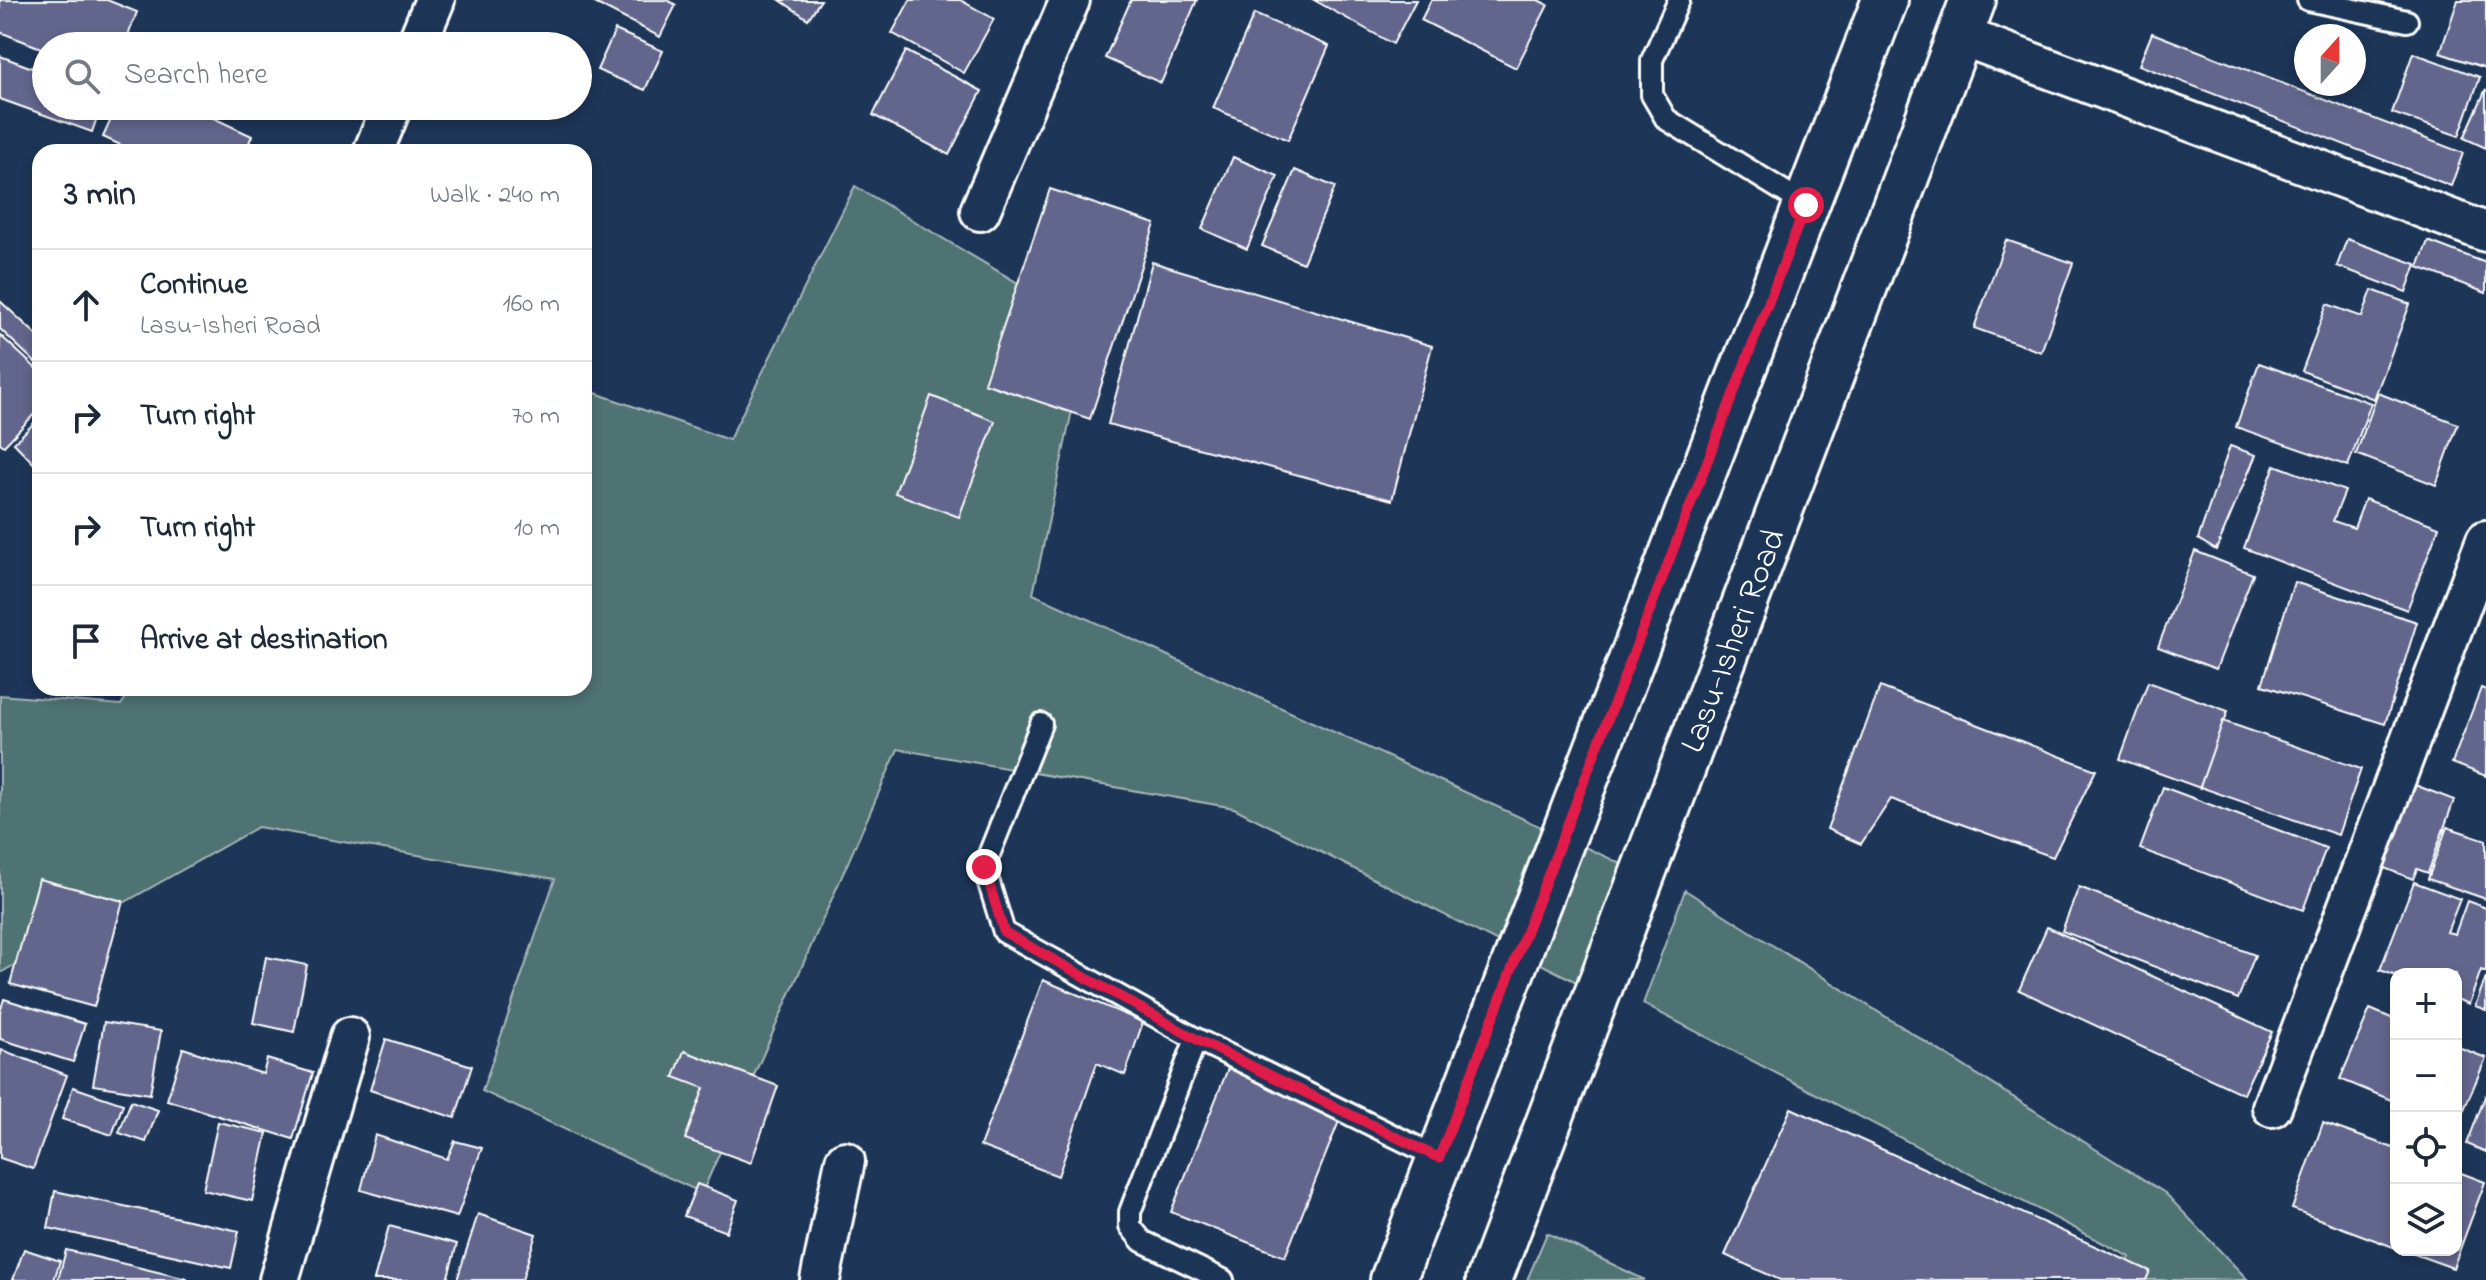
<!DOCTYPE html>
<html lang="en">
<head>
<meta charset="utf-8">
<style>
	:root { --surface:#fff; --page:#f6f6f7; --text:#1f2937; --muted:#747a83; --line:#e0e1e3 }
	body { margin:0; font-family:"Indie Flower",sans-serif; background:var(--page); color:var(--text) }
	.controls { position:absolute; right:24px; bottom:24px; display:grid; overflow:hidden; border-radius:16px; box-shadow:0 4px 12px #0003 }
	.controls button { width:72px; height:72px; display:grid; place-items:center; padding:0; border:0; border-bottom:2px solid var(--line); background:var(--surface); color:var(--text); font:40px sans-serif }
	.compass { position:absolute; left:2294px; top:24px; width:72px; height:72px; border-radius:50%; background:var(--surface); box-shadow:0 4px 12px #0003; rotate:21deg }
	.stop { position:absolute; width:24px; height:24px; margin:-18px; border:6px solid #e11d48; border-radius:50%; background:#fff }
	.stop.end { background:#e11d48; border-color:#fff; box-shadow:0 2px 8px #0008 }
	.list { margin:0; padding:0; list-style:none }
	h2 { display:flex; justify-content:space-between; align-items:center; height:104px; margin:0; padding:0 32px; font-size:34px }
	h2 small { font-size:26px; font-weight:400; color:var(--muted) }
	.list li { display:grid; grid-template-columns:52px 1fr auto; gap:24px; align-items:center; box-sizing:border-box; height:112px; padding:0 32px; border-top:2px solid var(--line) }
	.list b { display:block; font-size:30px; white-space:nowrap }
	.list p { margin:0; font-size:26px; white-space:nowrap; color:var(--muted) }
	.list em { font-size:26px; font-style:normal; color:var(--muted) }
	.icon { flex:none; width:44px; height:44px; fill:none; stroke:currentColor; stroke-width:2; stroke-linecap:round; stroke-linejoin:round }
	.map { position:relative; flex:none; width:2486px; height:1280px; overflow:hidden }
	.search { position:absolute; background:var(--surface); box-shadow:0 4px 12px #0003; left:32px; top:32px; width:560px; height:88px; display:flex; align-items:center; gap:20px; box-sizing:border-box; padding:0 28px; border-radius:44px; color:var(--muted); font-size:30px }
	.panel { position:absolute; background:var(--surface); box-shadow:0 4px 12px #0003; left:32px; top:144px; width:560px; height:552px; border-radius:24px }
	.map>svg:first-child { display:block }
	.green { fill:#507273; stroke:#a8b8b9; stroke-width:2 }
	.building { fill:#62668c; stroke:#fff; stroke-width:2 }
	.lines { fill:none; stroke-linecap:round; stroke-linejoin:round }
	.lane-casing { stroke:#fff; stroke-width:26 }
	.street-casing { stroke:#fff; stroke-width:44 }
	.primary-casing { stroke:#fff; stroke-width:50 }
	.lane { stroke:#1d3557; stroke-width:20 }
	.street { stroke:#1d3557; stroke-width:38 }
	.primary { stroke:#1d3557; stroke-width:44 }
	.route { stroke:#e11d48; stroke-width:10 }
	.labels { text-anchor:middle; stroke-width:6; stroke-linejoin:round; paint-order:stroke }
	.street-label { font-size:34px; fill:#fff; stroke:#1d3557 }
</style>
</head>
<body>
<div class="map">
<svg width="2486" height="1280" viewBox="0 0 2486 1280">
	<rect width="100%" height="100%" fill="#1d3557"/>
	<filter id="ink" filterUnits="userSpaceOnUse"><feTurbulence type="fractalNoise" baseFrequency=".0125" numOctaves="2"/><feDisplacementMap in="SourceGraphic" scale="16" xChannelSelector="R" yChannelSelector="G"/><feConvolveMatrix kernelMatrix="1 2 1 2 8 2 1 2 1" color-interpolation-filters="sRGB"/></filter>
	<g filter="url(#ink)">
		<g class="green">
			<polygon points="855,186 1090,326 1033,594 1648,876 1602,995 1234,808 898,749 702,1193 482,1091 555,879 258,827 0,973 0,695 121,705 132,688 584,688 584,389 729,440"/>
			<polygon points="1685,890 2165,1193 2248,1280 2120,1280 2130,1257 1643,1004"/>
			<polygon points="1547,1233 1645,1280 1527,1280"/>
		</g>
		<g class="building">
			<polygon points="0,0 107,0 137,12 124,46 46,46 46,50 0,32"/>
			<polygon points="589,0 667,0 676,5 660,37"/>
			<polygon points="780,0 821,0 808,19"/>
			<polygon points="910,0 960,0 994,19 964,73 892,33"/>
			<polygon points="1131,0 1197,0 1161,83 1105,58"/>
			<polygon points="1314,0 1416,0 1393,44"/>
			<polygon points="1431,0 1538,0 1548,5 1516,68 1421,20"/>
			<polygon points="2458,0 2486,0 2486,68 2440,53"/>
			<polygon points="1254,14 1329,46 1288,140 1213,108"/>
			<polygon points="615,30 663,51 645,90 597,70"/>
			<polygon points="2152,33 2463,153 2451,186 2139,65"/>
			<polygon points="906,51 982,91 949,155 873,115"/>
			<polygon points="2413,53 2480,77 2459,136 2392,113"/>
			<polygon points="0,56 46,73 46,106 101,106 92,132 0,99"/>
			<polygon points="2486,89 2486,148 2464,138"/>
			<polygon points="117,106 188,106 252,136 245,152 136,152 103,137"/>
			<polygon points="1233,157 1278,176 1247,249 1202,229"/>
			<polygon points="1295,170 1335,187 1303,263 1262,246"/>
			<polygon points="1050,189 1155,224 1090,419 984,383"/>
			<polygon points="2347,239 2416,264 2406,292 2337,266"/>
			<polygon points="2006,240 2073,263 2041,352 1974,328"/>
			<polygon points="2428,241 2486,263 2486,293 2418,267"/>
			<polygon points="1152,262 1432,346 1392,500 1108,424"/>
			<polygon points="2372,290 2410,304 2374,399 2302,371 2327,304 2362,317"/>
			<polygon points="0,301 40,338 40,367 0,329"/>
			<polygon points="0,335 40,372 40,408 4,446 0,443"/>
			<polygon points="2259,363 2371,403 2348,466 2236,427"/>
			<polygon points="2378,393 2458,424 2436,485 2356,454"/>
			<polygon points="931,396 995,421 959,517 895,493"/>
			<polygon points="40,417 40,470 14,443"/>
			<polygon points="2230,446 2256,455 2216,550 2198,539"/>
			<polygon points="2275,465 2345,491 2333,521 2354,528 2365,499 2439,527 2407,610 2244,548"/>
			<polygon points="2195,551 2253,574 2216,669 2158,647"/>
			<polygon points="2294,582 2417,622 2385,724 2262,685"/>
			<polygon points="2148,682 2228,711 2200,788 2120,759"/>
			<polygon points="1880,687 2096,770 2053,857 1891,799 1861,844 1827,829"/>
			<polygon points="2481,688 2486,690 2486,776 2452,763"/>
			<polygon points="2223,721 2361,769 2338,835 2200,787"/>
			<polygon points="2415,785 2454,800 2428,873 2417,869 2413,879 2384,868"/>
			<polygon points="2163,787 2326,848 2303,910 2140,849"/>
			<polygon points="2447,827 2486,840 2486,899 2428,879"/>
			<polygon points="39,879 123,901 94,1007 10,984"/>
			<polygon points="2414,882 2460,899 2447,932 2455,934 2467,901 2486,908 2486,972 2481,970 2469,1004 2456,999 2456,974 2396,974 2396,976 2380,970"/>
			<polygon points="2079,887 2255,955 2238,999 2062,931"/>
			<polygon points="2047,927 2272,1032 2243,1094 2019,990"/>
			<polygon points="266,957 307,965 294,1032 253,1023"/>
			<polygon points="2486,977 2486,1010 2475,1006"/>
			<polygon points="1043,980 1143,1022 1125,1075 1097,1063 1058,1176 980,1146"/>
			<polygon points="4,999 85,1024 73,1062 0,1039 0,1012"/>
			<polygon points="2370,1009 2396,1020 2396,1102 2340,1079"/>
			<polygon points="104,1022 161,1031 150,1094 93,1085"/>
			<polygon points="386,1039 472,1066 455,1118 370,1090"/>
			<polygon points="2456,1046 2486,1058 2456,1128"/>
			<polygon points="183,1048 263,1074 267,1059 313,1073 293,1139 167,1100"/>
			<polygon points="2,1050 67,1075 33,1169 0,1158 0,1057"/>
			<polygon points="684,1051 778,1086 751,1163 685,1139 704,1088 674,1077"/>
			<polygon points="1229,1066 1343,1111 1285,1257 1171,1212"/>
			<polygon points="73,1087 123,1104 112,1135 62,1119"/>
			<polygon points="2486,1094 2486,1152 2467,1144"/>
			<polygon points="131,1101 158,1110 146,1142 119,1133"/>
			<polygon points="1791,1108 2150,1271 2146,1280 1780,1280 1725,1255"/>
			<polygon points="218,1122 267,1133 252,1201 203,1190"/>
			<polygon points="2323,1123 2396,1149 2396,1248 2292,1209"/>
			<polygon points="375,1135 447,1159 455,1141 482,1148 457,1217 361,1190"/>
			<polygon points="2456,1171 2485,1182 2453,1268 2403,1250 2456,1250"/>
			<polygon points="697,1184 738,1200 726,1232 684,1216"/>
			<polygon points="55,1191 239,1231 231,1268 48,1228"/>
			<polygon points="478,1214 536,1234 522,1280 457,1280"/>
			<polygon points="389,1226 457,1244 447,1280 374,1280"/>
			<polygon points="24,1249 60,1261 54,1280 13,1280"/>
			<polygon points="66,1250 187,1279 187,1280 58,1280"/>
		</g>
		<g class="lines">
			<defs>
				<g id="lane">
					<polyline points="1679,0 1652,60 1652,95 1666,119 1806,205"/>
					<polyline points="2308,0 2407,21"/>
					<polyline points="1041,724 984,867 1004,932 1196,1039"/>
					<polyline points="1223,1280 1142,1241 1130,1226 1130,1212 1196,1039 1439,1158"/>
				</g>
				<g id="street">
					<polyline points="1959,35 2486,232"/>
					<polyline points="416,46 435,0"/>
					<polyline points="373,152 392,106"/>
					<polyline points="980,211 1070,0"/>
					<polyline points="2272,1107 2486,540"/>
					<polyline points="279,1280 350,1037"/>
					<polyline points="820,1280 845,1161"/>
				</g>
				<g id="primary">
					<polyline points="1393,1280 1885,0"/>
					<polyline points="1489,1280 1973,0"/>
				</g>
			</defs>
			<use href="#lane" class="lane-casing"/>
			<use href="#street" class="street-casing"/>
			<use href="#primary" class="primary-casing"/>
			<use href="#lane" class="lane"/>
			<use href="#street" class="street"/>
			<use href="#primary" class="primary"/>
		</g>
	</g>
	<g class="lines" filter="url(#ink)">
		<polyline class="route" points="984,867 1004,932 1196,1039 1439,1158 1806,205"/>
	</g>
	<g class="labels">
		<g class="street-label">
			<text transform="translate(1731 640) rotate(-69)" y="12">Lasu-Isheri Road</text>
		</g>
	</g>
</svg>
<div class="controls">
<button>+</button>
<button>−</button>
<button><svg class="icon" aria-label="locate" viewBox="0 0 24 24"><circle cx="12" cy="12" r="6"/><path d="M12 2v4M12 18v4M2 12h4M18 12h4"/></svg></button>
<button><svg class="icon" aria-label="layers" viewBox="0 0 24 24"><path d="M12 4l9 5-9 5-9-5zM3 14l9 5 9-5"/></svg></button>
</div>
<svg class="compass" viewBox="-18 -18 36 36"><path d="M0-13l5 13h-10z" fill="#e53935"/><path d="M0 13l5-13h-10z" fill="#747a83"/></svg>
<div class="stop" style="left:1806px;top:205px"></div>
<div class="stop end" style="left:984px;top:867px"></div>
<div class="search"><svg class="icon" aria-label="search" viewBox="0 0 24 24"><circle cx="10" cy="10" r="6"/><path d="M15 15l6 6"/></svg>Search here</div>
<section class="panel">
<h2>3 min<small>Walk · 240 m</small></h2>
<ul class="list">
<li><svg class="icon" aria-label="ahead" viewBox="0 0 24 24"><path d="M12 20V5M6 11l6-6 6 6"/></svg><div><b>Continue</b><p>Lasu-Isheri Road</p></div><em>160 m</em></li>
<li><svg class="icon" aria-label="right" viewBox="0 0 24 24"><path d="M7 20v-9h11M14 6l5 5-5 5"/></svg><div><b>Turn right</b></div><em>70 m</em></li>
<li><svg class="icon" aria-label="right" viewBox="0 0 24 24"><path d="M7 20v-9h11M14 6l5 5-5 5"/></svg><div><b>Turn right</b></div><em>10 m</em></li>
<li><svg class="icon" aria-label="arrive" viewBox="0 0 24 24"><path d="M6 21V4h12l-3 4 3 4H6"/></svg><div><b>Arrive at destination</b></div></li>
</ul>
</section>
</div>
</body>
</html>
